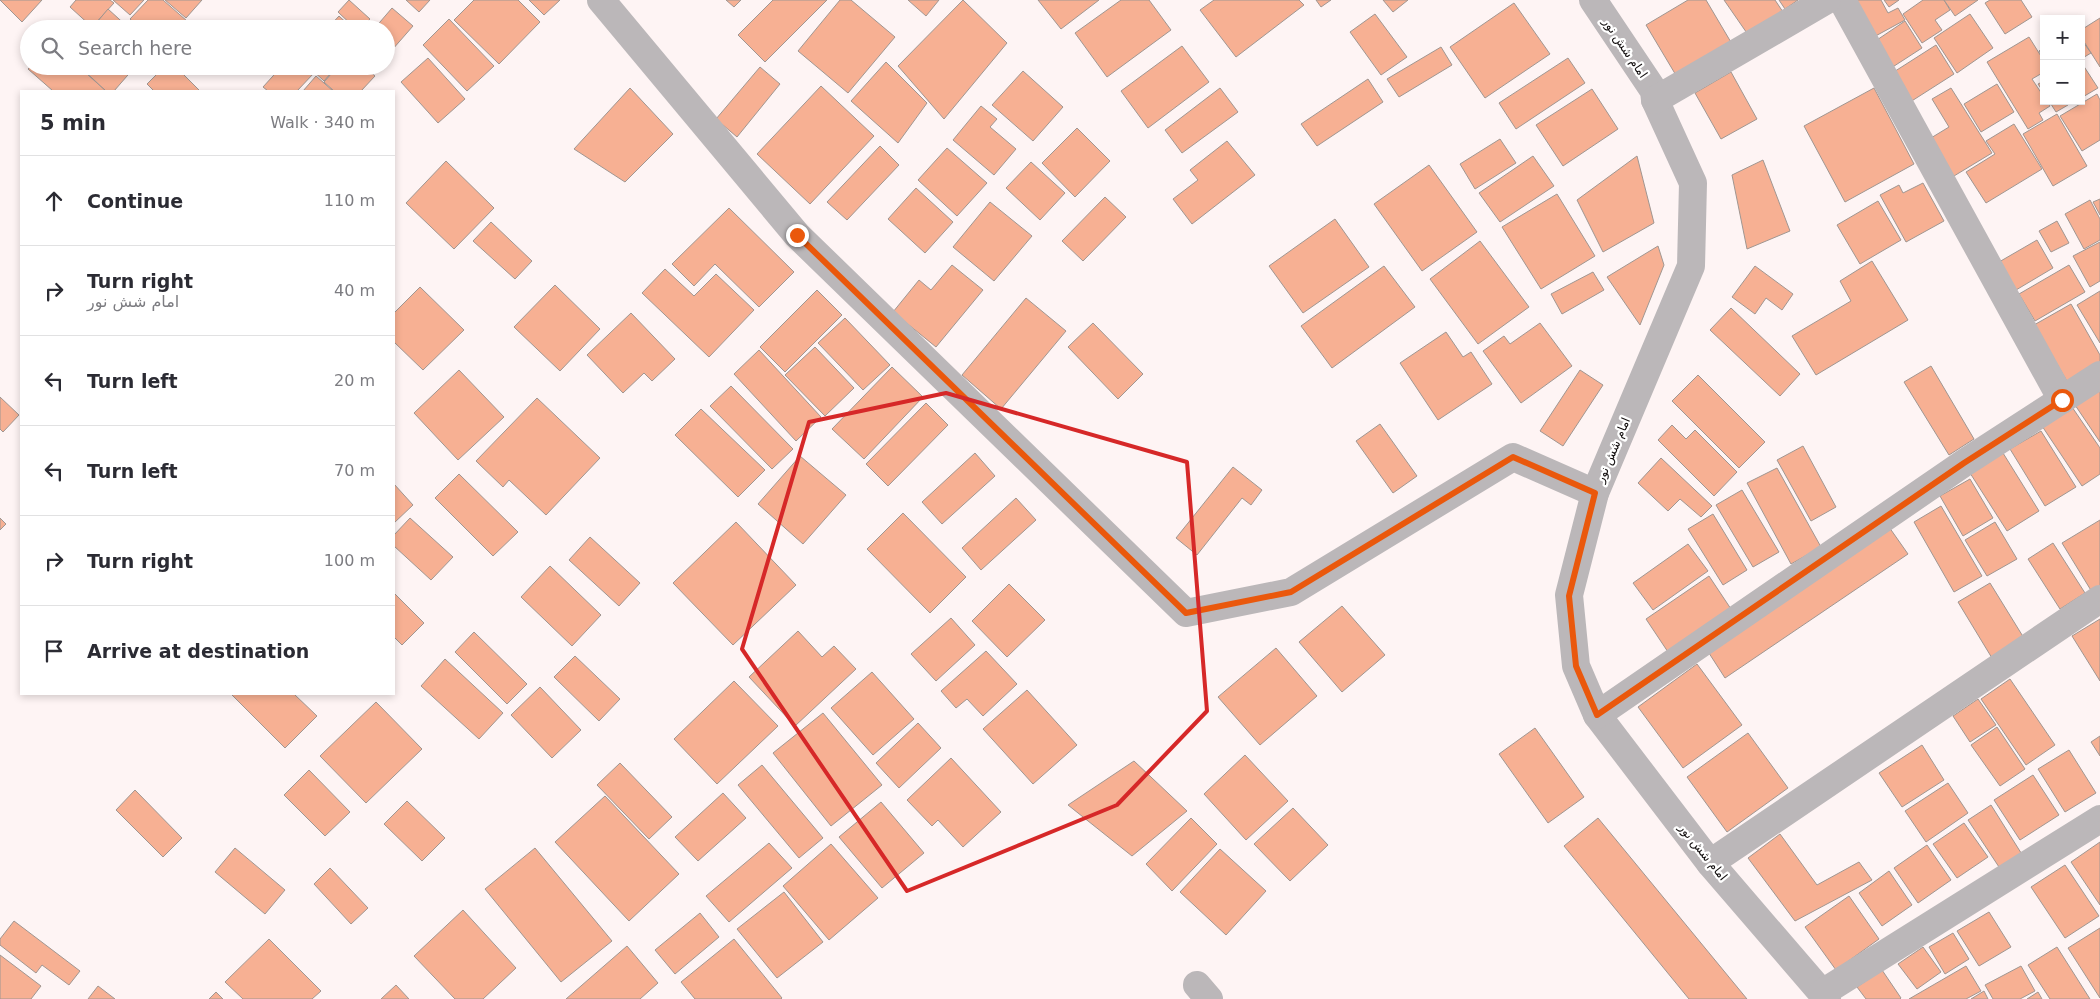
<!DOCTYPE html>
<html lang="en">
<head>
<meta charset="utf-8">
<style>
	:root { --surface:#fff; --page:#f2f2f3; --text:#2b2b33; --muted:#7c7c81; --line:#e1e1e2 }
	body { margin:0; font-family:"DejaVu Sans",Vazirmatn,sans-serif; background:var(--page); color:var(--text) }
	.controls { position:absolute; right:15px; top:15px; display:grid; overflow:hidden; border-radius:0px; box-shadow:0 2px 8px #0003 }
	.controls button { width:45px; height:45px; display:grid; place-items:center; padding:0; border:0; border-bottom:1px solid var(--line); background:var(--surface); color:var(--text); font:25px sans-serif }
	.stop { position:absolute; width:15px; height:15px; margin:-11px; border:4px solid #ea580c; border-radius:50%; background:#fff }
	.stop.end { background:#ea580c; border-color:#fff; box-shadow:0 1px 5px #0008 }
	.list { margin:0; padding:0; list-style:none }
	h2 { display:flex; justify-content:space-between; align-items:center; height:65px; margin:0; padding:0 20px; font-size:21px }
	h2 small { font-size:16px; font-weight:400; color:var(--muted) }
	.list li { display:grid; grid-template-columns:32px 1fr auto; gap:15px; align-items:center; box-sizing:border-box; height:90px; padding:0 20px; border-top:1px solid var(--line) }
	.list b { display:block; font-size:19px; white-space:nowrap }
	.list p { margin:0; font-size:16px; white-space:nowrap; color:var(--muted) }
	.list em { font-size:16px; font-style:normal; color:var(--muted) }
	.icon { flex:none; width:28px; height:28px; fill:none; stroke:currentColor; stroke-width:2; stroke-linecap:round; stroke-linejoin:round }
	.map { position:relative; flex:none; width:2100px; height:999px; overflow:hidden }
	.search { position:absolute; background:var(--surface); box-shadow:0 2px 8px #0003; left:20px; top:20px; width:375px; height:55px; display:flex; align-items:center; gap:12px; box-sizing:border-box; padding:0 18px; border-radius:28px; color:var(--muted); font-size:19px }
	.panel { position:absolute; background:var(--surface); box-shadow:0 2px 8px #0003; left:20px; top:90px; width:375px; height:605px; border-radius:0px }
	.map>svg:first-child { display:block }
	.building { fill:#f7b093; stroke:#a09691 }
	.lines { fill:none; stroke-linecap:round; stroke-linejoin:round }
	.minor { stroke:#bbb7b9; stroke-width:28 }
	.route { stroke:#ea580c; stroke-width:6 }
	.marked { fill:none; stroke:#d62828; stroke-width:4; stroke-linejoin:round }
	.labels { text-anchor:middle; stroke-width:4.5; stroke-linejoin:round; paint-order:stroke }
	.street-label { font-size:12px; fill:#0f0b0b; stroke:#fff }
</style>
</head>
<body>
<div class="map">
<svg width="2100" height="999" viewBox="0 0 2100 999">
	<rect width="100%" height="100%" fill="#fef4f4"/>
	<g class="building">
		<polygon points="0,0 42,0 22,22"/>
		<polygon points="76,0 110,0 114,3 92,27 70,7"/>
		<polygon points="113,0 144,0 130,15"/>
		<polygon points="148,0 163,0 187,21 181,29 141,29 130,19"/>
		<polygon points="165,0 202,0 186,18"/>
		<polygon points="349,0 370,19 360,29 356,29 338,12"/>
		<polygon points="406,0 430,0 419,12"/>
		<polygon points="474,0 518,0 540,22 499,64 454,20"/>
		<polygon points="529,0 560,0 544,15"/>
		<polygon points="726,0 741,0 734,7"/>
		<polygon points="773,0 827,0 765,62 738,35"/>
		<polygon points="840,0 851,0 895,37 848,93 798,51"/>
		<polygon points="908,0 939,0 926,16"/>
		<polygon points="963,0 1007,43 944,119 898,66"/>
		<polygon points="1038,0 1099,0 1061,29"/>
		<polygon points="1121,0 1149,0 1171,30 1107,77 1075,33"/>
		<polygon points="1214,0 1299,0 1304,5 1236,57 1200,10"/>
		<polygon points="1316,0 1331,0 1321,7"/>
		<polygon points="1383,0 1408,0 1393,12"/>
		<polygon points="1688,0 1706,0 1735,49 1680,82 1646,25"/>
		<polygon points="1724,0 1775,0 1785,15 1751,39"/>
		<polygon points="1779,0 1798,0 1785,9"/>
		<polygon points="1848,0 1881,0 1888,13 1898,8 1905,20 1870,39"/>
		<polygon points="1884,0 1899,0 1889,7"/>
		<polygon points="1923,0 1944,0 1950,10 1935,20 1942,30 1922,43 1903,14"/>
		<polygon points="1944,0 1978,0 1955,16"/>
		<polygon points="1990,0 2021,0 2032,17 2005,34 1985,3"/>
		<polygon points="1514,3 1550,54 1485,98 1450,47"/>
		<polygon points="392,8 413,26 392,50 386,45 386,29 374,29"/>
		<polygon points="108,9 130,29 92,28"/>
		<polygon points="1375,14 1407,57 1381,75 1350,32"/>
		<polygon points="1970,14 1993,48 1957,73 1934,38"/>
		<polygon points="339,16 353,29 327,29"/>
		<polygon points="2100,18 2100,67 2081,37 2081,30"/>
		<polygon points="449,19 494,66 467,91 423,45"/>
		<polygon points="1905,21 1922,48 1888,70 1871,44"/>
		<polygon points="83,23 90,29 77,29"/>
		<polygon points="2029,37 2044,61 2044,72 2032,79 2044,97 2044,101 2047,101 2050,106 2039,113 2043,120 2028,129 1987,62"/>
		<polygon points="2081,39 2091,53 2081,59"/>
		<polygon points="1936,45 1954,74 1907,104 1889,75"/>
		<polygon points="1182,46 1209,82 1148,128 1121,91"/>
		<polygon points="1441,47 1452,65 1399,97 1387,79"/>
		<polygon points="2044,47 2044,59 2039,51"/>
		<polygon points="428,58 465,99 438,123 401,82"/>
		<polygon points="1568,58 1585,83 1516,129 1499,103"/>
		<polygon points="886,62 927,103 898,143 851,101"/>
		<polygon points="2083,65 2098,88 2081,98 2081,66"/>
		<polygon points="31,66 78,66 106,91 53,91 28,69"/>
		<polygon points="79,66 132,66 134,68 114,91 106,91"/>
		<polygon points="165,66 175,66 200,91 154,91 147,84"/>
		<polygon points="282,66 312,66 309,69 314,73 297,91 268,91 263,87"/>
		<polygon points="313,66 337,66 324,81 311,69"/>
		<polygon points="338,66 364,66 375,76 361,91 334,91 324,82"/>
		<polygon points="365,66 375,66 375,67 371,71"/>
		<polygon points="760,67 780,84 737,137 716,119"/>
		<polygon points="1023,71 1063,107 1033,141 992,105"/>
		<polygon points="1731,72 1757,119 1721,139 1695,93"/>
		<polygon points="316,76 333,91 303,91"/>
		<polygon points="1368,79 1383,102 1317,146 1301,124"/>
		<polygon points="2044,81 2044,93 2038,84"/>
		<polygon points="1997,84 2014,112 1981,132 1964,104"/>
		<polygon points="821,86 874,136 810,204 757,154"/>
		<polygon points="630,88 673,134 625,182 574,149"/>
		<polygon points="1220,88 1238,112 1182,153 1165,130"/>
		<polygon points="1874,88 1914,164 1845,202 1804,126"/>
		<polygon points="1951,88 1992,153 1949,179 1926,141 1949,127 1932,99"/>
		<polygon points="1592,89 1618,129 1563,166 1536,125"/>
		<polygon points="2097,94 2100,100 2100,140 2082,151 2060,116"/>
		<polygon points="2049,101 2066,101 2068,105 2056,112"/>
		<polygon points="981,106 997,119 990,127 1016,149 994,175 953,140"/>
		<polygon points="2057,114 2087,166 2053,186 2023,134"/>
		<polygon points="2014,124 2042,169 1986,203 1966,172 1995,154 1986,141"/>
		<polygon points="1077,128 1110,161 1075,197 1042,163"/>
		<polygon points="1500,139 1516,163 1475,189 1460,164"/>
		<polygon points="1227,141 1255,175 1192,224 1173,199 1198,180 1190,170"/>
		<polygon points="880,146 899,165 847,220 827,202"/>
		<polygon points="947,148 987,183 957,216 918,180"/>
		<polygon points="1533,156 1554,186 1500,222 1479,193"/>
		<polygon points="1637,156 1654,223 1603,252 1577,200"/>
		<polygon points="1763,160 1790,231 1747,249 1732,175"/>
		<polygon points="446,161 494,208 454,249 406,203"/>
		<polygon points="1031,162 1065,193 1040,220 1006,188"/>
		<polygon points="1429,165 1477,232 1422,271 1374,204"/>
		<polygon points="1923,183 1944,221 1906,242 1880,195 1899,185 1903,193"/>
		<polygon points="916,188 953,222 925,253 888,219"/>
		<polygon points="1557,194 1595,256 1541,289 1502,227"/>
		<polygon points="1105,197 1126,217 1083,261 1062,241"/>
		<polygon points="2100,199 2100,215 2093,202"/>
		<polygon points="2090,200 2100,219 2100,240 2084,249 2065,214"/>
		<polygon points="1878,201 1901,240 1860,264 1837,225"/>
		<polygon points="990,202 1032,236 994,281 953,247"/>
		<polygon points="729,208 794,272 759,307 715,264 694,286 672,264"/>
		<polygon points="1335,219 1369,267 1303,313 1269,266"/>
		<polygon points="2057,221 2069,243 2051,252 2039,231"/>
		<polygon points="491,222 532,261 515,279 473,241"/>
		<polygon points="2037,240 2053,268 2016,290 1999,262"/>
		<polygon points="1480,241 1529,307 1478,344 1430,279"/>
		<polygon points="2100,242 2100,281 2090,287 2073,256"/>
		<polygon points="1658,246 1664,265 1640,325 1607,277"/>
		<polygon points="1872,261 1908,320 1816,375 1792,336 1851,301 1840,281"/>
		<polygon points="952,265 983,290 936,347 893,312 919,280 931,290"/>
		<polygon points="2069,265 2085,292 2035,321 2019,294"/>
		<polygon points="1384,266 1415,307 1332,368 1301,326"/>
		<polygon points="1755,266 1793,294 1782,310 1766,298 1755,314 1732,297"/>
		<polygon points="665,269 694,296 716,274 754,310 709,357 642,293"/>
		<polygon points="1593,272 1604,290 1562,314 1551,294"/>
		<polygon points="555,285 600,329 560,371 514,327"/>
		<polygon points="420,287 464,330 423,370 394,342 394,313"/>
		<polygon points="817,290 842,315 785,372 760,347"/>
		<polygon points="2100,291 2100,343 2077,305"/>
		<polygon points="1026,298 1066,331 1001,409 962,375"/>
		<polygon points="2071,304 2100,355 2100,365 2068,383 2034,325"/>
		<polygon points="1731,308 1800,374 1780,396 1710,330"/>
		<polygon points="631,313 675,359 652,381 644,373 623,393 587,355"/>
		<polygon points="845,318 890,365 863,390 818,343"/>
		<polygon points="1093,323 1143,374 1118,399 1068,347"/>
		<polygon points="1540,323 1572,366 1521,403 1483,351 1504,336 1510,344"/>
		<polygon points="1446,332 1463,357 1471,352 1492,384 1438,420 1400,363"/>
		<polygon points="815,347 854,388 825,416 785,375"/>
		<polygon points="759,350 821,417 796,441 734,374"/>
		<polygon points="1931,366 1974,439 1949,455 1904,382"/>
		<polygon points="892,367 923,397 864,459 832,429"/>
		<polygon points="459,370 504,417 458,460 414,413"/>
		<polygon points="1580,370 1603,385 1563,446 1540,431"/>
		<polygon points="1698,375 1765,442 1739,468 1672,401"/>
		<polygon points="731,386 793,449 772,469 710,406"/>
		<polygon points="2100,388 2100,442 2075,405"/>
		<polygon points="0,397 19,415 3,432 0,429"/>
		<polygon points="537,398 600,458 546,515 509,480 503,487 476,461"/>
		<polygon points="926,403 948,425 888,486 866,464"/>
		<polygon points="2072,407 2100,448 2100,474 2082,486 2042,426"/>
		<polygon points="701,409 765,470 738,497 675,435"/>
		<polygon points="1380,424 1417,476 1393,493 1356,441"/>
		<polygon points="1672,425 1686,439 1695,430 1737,472 1714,496 1658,440"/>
		<polygon points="2041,431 2076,487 2045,506 2010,449"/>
		<polygon points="1803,446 1836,507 1811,521 1777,460"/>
		<polygon points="975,453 995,476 942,524 922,502"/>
		<polygon points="2003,453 2039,511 2007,531 1970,473"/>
		<polygon points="800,456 846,495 803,544 758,504"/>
		<polygon points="1661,458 1712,506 1701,517 1680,499 1668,511 1638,483"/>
		<polygon points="1233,467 1262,490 1251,505 1242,498 1197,555 1176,538"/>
		<polygon points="1777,468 1821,547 1791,564 1747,483"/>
		<polygon points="459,474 518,532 493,556 435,498"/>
		<polygon points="1970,479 1993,518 1963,536 1940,496"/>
		<polygon points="394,484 413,505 394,523"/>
		<polygon points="1742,490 1779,552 1753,567 1716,505"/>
		<polygon points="1016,498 1036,520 981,570 962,548"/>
		<polygon points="1941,506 1982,576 1954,592 1914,522"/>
		<polygon points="903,513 966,577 930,613 867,549"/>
		<polygon points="1713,514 1747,570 1723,585 1688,529"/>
		<polygon points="0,518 6,524 0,530"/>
		<polygon points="410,518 453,557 431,580 394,546 394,535"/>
		<polygon points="2100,520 2100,587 2092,592 2062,543"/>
		<polygon points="736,522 796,585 733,645 673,583"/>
		<polygon points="1995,522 2017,559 1987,576 1965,540"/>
		<polygon points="1889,527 1908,554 1725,678 1707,650"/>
		<polygon points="590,537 640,583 619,606 569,560"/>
		<polygon points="2053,543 2085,593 2060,609 2028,559"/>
		<polygon points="1688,544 1708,571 1653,610 1633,583"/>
		<polygon points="550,566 601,615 572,646 521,597"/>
		<polygon points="1709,576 1731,609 1668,652 1646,619"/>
		<polygon points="1990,583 2027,643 1995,663 1958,602"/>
		<polygon points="1009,584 1045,620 1007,657 972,621"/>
		<polygon points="394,593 424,623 402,645 394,637"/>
		<polygon points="1342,606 1385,655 1342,692 1299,642"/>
		<polygon points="951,618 975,645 936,681 911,654"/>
		<polygon points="2100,619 2100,681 2072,636"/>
		<polygon points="798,631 822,657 834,646 856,669 795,726 749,677"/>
		<polygon points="474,632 527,684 507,704 455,652"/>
		<polygon points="1276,648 1317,696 1260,745 1218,697"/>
		<polygon points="986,651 1017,684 983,716 967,699 956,708 941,691"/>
		<polygon points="575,656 620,699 599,721 554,677"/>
		<polygon points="445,659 503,713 479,739 421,686"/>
		<polygon points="1697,664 1742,725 1683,768 1638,707"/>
		<polygon points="872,672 914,719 873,755 831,708"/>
		<polygon points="2010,679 2055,745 2026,765 1981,699"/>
		<polygon points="734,681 778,726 717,784 674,739"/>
		<polygon points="540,687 581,730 552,758 511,715"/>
		<polygon points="1027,690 1077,745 1033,784 983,729"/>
		<polygon points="231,694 294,694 317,716 285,748"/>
		<polygon points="1978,699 1996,725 1970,742 1953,716"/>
		<polygon points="376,702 422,749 366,803 320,756"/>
		<polygon points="823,713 882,785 831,826 773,753"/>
		<polygon points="918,723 941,748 899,788 876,763"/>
		<polygon points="1997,727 2025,769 2000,786 1971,745"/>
		<polygon points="1535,728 1584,797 1548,823 1499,754"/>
		<polygon points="1748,733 1788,788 1727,832 1687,777"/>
		<polygon points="2100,736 2100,756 2091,742"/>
		<polygon points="1922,745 1944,780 1902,807 1879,773"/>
		<polygon points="2069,750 2096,793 2065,812 2038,769"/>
		<polygon points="1245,755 1288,801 1246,840 1204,794"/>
		<polygon points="951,758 1001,812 963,847 938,820 932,826 907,800"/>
		<polygon points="1134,761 1187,811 1132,856 1068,805"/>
		<polygon points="620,763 672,817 649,839 597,785"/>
		<polygon points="762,765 823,838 799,858 738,785"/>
		<polygon points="309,770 350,812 325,836 284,795"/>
		<polygon points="2033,775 2059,815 2020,840 1994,800"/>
		<polygon points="1948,783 1968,813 1926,842 1905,811"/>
		<polygon points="135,790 182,838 163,857 116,810"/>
		<polygon points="723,793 746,818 698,861 675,837"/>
		<polygon points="605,796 679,874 629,921 555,842"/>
		<polygon points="407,801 445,838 422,861 384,824"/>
		<polygon points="881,802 924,853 882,888 839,837"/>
		<polygon points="1991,805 2023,856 2001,870 1968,820"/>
		<polygon points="1293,808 1328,845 1290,881 1254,844"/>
		<polygon points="1191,818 1217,844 1172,891 1146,864"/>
		<polygon points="1598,818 1747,999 1689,999 1564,846"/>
		<polygon points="1964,823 1988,857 1957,878 1933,844"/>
		<polygon points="1780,834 1817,885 1859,862 1872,880 1795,921 1748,858"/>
		<polygon points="2100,842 2100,905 2071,862"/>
		<polygon points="769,843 792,868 729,922 706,896"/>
		<polygon points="831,844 878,898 829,940 783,886"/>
		<polygon points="1927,845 1951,880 1918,903 1894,868"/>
		<polygon points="235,848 285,890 265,914 215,872"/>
		<polygon points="535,848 612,941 561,982 485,889"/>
		<polygon points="1220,849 1266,891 1226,935 1180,892"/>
		<polygon points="2065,865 2099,916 2065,938 2031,887"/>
		<polygon points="330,868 368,908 351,924 314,884"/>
		<polygon points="1889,871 1912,905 1882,926 1859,893"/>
		<polygon points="784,892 823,942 777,978 737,929"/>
		<polygon points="1849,896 1879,939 1836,970 1805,927"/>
		<polygon points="463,910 516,968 483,999 455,999 414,956"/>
		<polygon points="1989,912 2011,947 1979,966 1957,931"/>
		<polygon points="700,913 719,937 675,974 655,950"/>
		<polygon points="14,921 80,971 69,985 42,965 36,973 0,945 0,939"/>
		<polygon points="2100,928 2100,998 2068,948"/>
		<polygon points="1953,933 1969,959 1945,974 1929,947"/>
		<polygon points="269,939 321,991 312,999 243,999 225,982"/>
		<polygon points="734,939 782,998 781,999 695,999 681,982"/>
		<polygon points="627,946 658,983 640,999 566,999"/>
		<polygon points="1923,947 1941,972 1917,989 1898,964"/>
		<polygon points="2057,947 2090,999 2050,999 2028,965"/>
		<polygon points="0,955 41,986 31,999 0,999"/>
		<polygon points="1966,966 1981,991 1966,999 1909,999"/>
		<polygon points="2021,966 2035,991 2020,999 1993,999 1985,985"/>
		<polygon points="1882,970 1901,998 1900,999 1866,999 1857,987"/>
		<polygon points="396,985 409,999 381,999"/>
		<polygon points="98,986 115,999 88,999"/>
		<polygon points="1984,991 1988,999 1971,999"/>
		<polygon points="216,992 223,999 209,999"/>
		<polygon points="2038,992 2042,999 2027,999"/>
	</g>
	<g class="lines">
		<g class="minor">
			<polyline points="601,0 797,235 1186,613 1291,592 1513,457 1595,493"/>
			<polyline points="1593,0 1654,91 1655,100 1693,183 1691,266 1595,493 1569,595 1576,666 1597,715 1710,863 1827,999"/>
			<polyline points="1842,0 2062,400"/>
			<polyline points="1655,100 1827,0"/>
			<polyline points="1597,715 1964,463 2100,375"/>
			<polyline points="1710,863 2100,599"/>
			<polyline points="1197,985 1209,999"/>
			<polyline points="1822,993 2100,819"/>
		</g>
	</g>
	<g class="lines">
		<polyline class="route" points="797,235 1186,613 1291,592 1513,457 1595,493 1569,596 1576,666 1597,715 1964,463 2062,400"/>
	</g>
	<path class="marked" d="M946,393L1187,462L1207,711L1117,805L907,891L742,649L809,422Z"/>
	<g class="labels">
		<g class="street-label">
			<text transform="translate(1625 48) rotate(56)" y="4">امام شش نور</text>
			<text transform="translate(1613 450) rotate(-67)" y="4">امام شش نور</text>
			<text transform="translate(1703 852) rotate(51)" y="4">امام شش نور</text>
		</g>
	</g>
</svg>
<div class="controls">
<button>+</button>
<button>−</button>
</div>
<div class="stop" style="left:2062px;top:400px"></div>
<div class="stop end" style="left:797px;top:235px"></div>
<div class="search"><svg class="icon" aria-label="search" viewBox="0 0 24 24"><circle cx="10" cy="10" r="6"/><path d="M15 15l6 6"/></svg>Search here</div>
<section class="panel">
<h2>5 min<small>Walk · 340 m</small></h2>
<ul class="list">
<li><svg class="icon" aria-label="ahead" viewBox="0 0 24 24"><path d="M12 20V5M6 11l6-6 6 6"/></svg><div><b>Continue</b></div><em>110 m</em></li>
<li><svg class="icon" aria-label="right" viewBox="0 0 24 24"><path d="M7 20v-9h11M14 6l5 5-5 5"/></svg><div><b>Turn right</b><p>امام شش نور</p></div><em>40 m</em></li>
<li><svg class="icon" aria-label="left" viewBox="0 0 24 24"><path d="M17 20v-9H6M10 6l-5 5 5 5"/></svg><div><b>Turn left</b></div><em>20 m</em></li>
<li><svg class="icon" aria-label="left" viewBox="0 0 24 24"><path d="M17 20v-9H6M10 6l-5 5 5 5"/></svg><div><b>Turn left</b></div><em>70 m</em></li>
<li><svg class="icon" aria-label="right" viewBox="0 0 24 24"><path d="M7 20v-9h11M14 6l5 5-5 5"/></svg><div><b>Turn right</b></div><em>100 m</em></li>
<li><svg class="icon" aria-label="arrive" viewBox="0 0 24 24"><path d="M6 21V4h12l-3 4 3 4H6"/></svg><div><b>Arrive at destination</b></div></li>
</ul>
</section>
</div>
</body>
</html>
